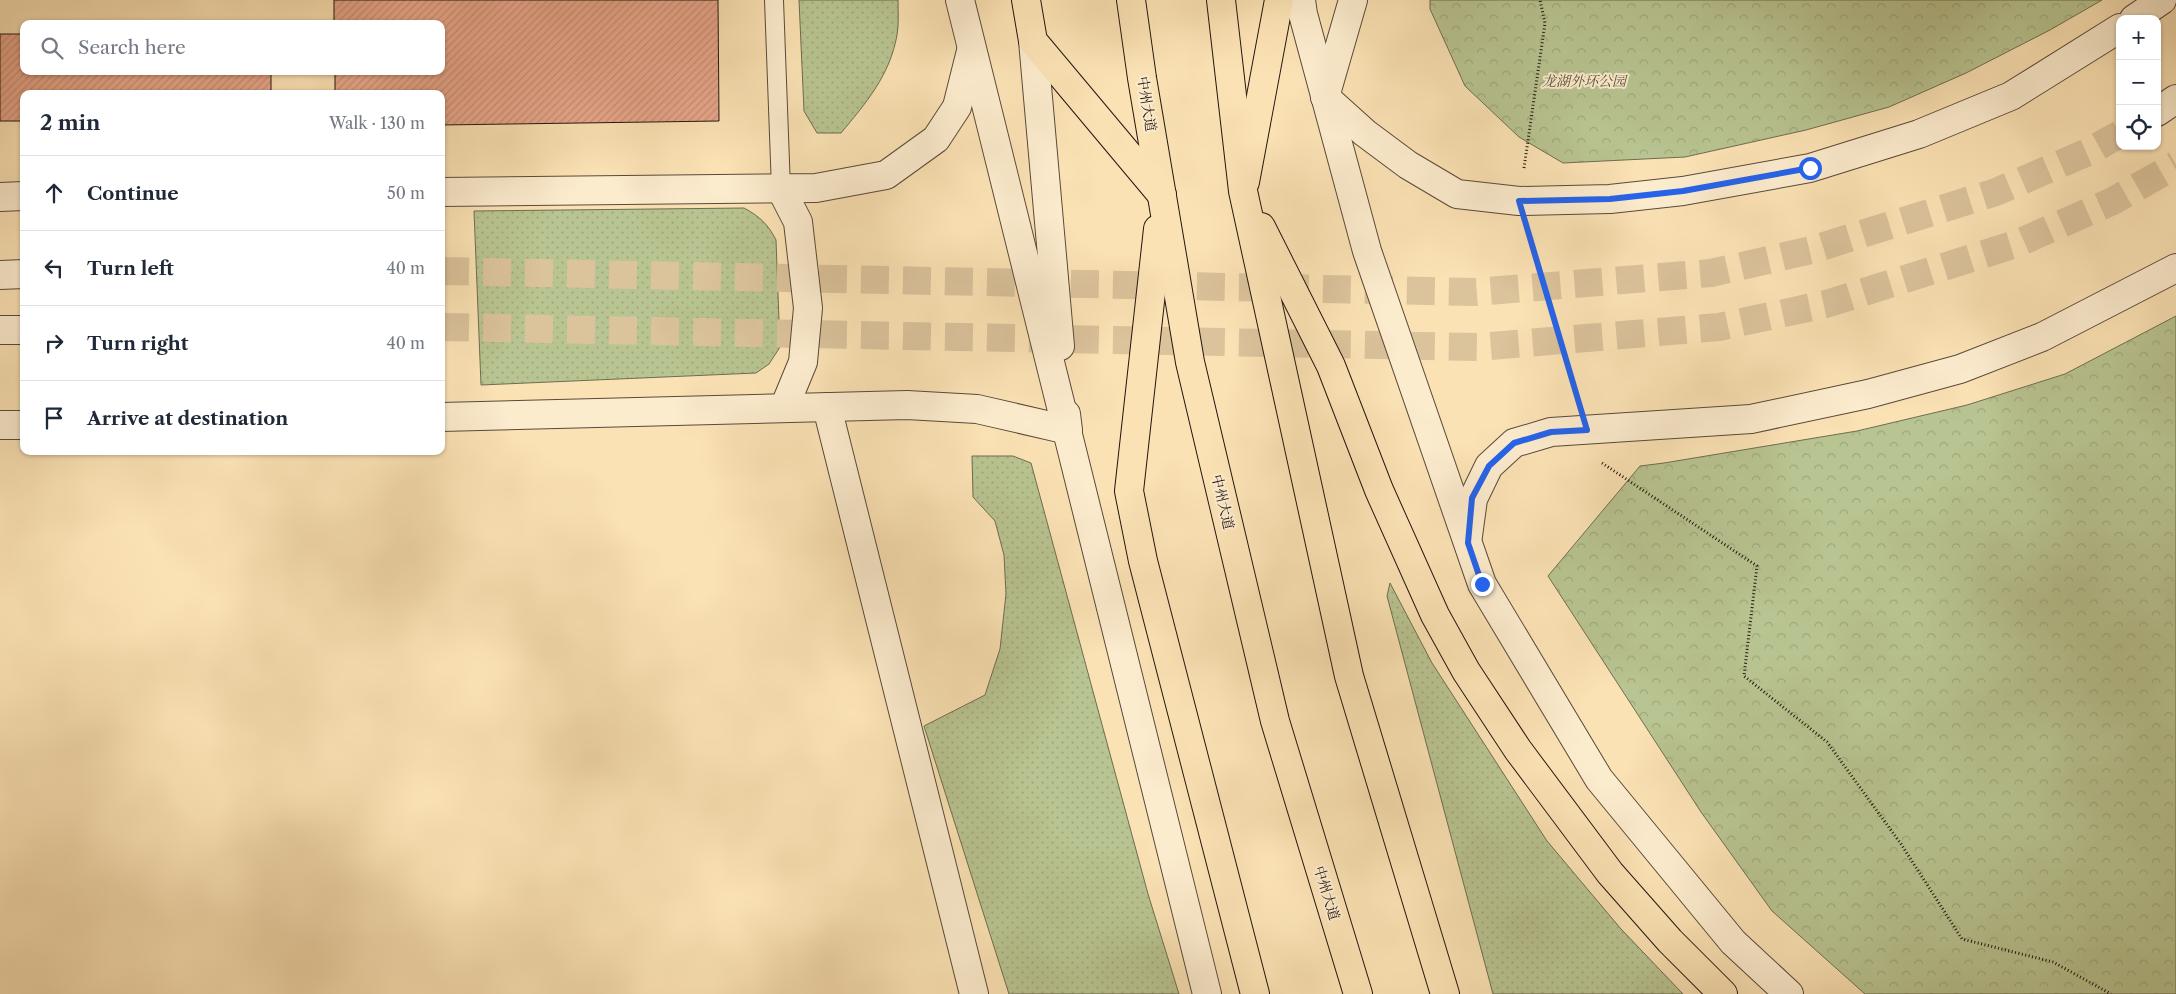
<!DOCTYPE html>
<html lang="en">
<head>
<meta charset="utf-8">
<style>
	:root { --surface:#fff; --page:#f6f6f7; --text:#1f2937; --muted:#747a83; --line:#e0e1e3 }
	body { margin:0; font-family:"Libre Caslon Text","Noto Serif SC",serif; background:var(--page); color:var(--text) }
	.controls { position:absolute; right:15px; top:15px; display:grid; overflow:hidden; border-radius:10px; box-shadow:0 1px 4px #0004 }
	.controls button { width:45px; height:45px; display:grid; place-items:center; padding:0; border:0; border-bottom:1px solid var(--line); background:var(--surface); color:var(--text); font:25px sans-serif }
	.stop { position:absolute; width:15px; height:15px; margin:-11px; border:4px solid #2563eb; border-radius:50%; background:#fff }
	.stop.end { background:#2563eb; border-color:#fff; box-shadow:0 1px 5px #0008 }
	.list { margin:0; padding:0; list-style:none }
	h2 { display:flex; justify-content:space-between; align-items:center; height:65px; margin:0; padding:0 20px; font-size:21px }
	h2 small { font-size:16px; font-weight:400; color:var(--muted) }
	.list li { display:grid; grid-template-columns:32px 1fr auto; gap:15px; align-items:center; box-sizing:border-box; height:75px; padding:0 20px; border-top:1px solid var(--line) }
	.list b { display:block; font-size:19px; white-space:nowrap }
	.list em { font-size:16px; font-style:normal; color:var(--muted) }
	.icon { flex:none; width:28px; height:28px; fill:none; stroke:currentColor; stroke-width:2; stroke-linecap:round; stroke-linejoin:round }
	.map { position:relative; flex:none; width:2176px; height:994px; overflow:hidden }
	.search { position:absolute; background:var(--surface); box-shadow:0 1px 4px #0004; left:20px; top:20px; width:425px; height:55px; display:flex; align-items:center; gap:12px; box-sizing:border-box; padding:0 18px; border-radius:10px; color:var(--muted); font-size:19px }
	.panel { position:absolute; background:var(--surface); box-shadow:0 1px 4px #0004; left:20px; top:90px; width:425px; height:365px; border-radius:10px }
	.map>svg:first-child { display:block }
	.grass { fill:url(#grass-dots); stroke:#6e6d51 }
	.park { fill:url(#park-crowns); stroke:#6e6d51 }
	.building { fill:url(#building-hatch); stroke:#231611 }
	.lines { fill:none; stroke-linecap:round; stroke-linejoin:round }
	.tertiary-tunnel { stroke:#dbc39c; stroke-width:28; stroke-dasharray:28 14; stroke-linecap:butt }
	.service-casing { stroke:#59493a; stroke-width:20 }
	.minor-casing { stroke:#59493a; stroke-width:30 }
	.tertiary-casing { stroke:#59493a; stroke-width:30 }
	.primary-casing { stroke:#231611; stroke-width:30 }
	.trunk-casing { stroke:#231611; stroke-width:30 }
	.path { stroke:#231611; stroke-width:3; stroke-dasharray:1 2.5; stroke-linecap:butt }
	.service { stroke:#fcecce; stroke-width:18 }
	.minor { stroke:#fcecce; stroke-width:28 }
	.tertiary { stroke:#fcecce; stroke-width:28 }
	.primary { stroke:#fbe2b4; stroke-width:28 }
	.trunk { stroke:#fbe2b4; stroke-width:28 }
	.route { stroke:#2563eb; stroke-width:6 }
	.labels { text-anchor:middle; stroke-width:4; stroke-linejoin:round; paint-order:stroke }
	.park-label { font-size:14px; font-style:italic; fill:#57533e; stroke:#fcecce }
	.street-label { font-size:14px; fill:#231611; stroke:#fcecce }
</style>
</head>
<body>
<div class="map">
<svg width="2176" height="994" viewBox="0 0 2176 994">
	<defs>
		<pattern id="grass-dots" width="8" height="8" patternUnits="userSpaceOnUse" patternTransform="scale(1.25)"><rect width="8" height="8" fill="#b8c491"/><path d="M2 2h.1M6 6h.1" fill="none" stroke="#9ea87c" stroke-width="1.8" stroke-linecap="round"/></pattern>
		<pattern id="park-crowns" width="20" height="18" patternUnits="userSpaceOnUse" patternTransform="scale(1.25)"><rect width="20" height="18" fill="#b8c491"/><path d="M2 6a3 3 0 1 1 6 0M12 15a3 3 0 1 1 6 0" fill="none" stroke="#9ea87c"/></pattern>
		<pattern id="building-hatch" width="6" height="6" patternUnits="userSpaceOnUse" patternTransform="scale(1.25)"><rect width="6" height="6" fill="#e8a68a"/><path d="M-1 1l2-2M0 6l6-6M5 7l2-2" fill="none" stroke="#c78e76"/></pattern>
	</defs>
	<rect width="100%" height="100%" fill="#fbe2b4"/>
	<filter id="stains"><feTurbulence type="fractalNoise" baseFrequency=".004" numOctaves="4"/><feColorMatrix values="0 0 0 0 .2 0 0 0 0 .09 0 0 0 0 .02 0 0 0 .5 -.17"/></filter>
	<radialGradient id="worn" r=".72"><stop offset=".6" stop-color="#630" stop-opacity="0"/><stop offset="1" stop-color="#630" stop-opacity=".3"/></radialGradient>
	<g class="grass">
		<path d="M799,0H898C898,11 899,24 897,35C890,75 866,103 841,133H817L804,111Z"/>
		<path d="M744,208C759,216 768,224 776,240L780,347L769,364L756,373L481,385L474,211Z"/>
		<polygon points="972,456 1013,456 1031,463 1148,894 1179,994 1009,994 924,726 985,695 1000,649 1006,594 1004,555 995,521 973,497"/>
		<polygon points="1390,583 1432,663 1547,841 1621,929 1683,994 1493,994 1387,596"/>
	</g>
	<g class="park">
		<polygon points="1430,0 2102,0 2050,30 1966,73 1889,107 1806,130 1685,157 1563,163 1519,137 1465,86 1430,9"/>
		<polygon points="2176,316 2176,994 1865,994 1772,911 1701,812 1548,576 1640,466 1664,463 1857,431 1967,405 2065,374"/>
	</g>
	<g class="building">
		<polygon points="334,0 718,0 719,121 441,125 441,94 335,94 335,71 441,71 441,24 334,24"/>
		<polygon points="0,34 24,34 24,71 271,71 271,94 24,94 24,121 0,121"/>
	</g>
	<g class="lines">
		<g class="tertiary-tunnel">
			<polyline points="441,271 1476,292 1711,273 1811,250 1996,192 2088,152 2120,134"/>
			<polyline points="441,327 1478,347 1719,327 1826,304 2016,244 2113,201 2176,165"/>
		</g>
		<defs>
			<polyline id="service" points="774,0 781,189"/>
			<g id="minor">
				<polyline points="960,0 1207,994"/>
				<polyline points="1301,0 1303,14 1367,251 1482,584 1599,779 1733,942 1789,994"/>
				<polyline points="1353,0 1325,97 1365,133 1408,165 1457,194 1519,201 1610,199 1683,191 1810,168 1919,134 2011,96 2120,28"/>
				<polyline points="2134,19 2162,0"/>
				<polyline points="1033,41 1060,346"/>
				<polyline points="781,189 798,222 808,308 803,362 784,408"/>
				<polyline points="441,192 816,188 886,175 936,139 957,107 971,51"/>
				<polyline points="0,197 24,196"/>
				<polyline points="827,407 974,994"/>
				<polyline points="441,417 907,405 977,409 1068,430 1066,414"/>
				<polyline points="0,425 24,425"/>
				<polyline points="1468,536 1473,499 1489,466 1514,443 1551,432 1751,419 1868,394 1960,369 2042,337 2176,268"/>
			</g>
			<g id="tertiary">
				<polyline points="2157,112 2176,99"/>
				<polyline points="0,275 24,274"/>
				<polyline points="0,330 24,330"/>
			</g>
			<g id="primary">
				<polyline points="1026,0 1033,41 1162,195"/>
				<polyline points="1245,182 1279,0"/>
			</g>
			<g id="trunk">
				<polyline points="1131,0 1142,78 1190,362 1275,721 1358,994"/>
				<polyline points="1221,0 1243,191 1349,676 1445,994"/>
				<polyline points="1261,227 1331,366 1379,490 1435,615 1466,671 1518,750 1610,873 1670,941 1723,994"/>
				<polyline points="1158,229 1129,491 1143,561 1255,994"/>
			</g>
		</defs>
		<use href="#service" class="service-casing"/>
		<use href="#minor" class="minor-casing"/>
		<use href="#tertiary" class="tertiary-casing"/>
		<use href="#primary" class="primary-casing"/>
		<use href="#trunk" class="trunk-casing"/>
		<g class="path">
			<polyline points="1524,168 1545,23 1540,0"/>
			<polyline points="1529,235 1577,396"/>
			<polyline points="1602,463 1757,566 1744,676 1827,742 1901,844 1962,939 2053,962 2111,994"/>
		</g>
		<use href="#service" class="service"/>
		<use href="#minor" class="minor"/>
		<use href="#tertiary" class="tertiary"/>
		<use href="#primary" class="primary"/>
		<use href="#trunk" class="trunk"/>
	</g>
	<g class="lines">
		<polyline class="route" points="1482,584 1468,543 1472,498 1489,466 1514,443 1551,432 1587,430 1519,201 1610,199 1683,191 1810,168"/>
	</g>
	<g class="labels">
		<g class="park-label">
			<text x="1584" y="86">龙湖外环公园</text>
		</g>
		<g class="street-label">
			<text transform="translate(1147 104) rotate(81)" y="5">中州大道</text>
			<text transform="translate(1223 502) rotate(77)" y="5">中州大道</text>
			<text transform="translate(1327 893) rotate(73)" y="5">中州大道</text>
		</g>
	</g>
	<rect width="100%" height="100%" filter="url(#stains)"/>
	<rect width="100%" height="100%" fill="url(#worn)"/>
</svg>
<div class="controls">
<button>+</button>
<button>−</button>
<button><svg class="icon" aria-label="locate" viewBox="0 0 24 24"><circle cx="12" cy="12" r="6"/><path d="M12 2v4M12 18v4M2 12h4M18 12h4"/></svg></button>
</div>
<div class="stop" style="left:1810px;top:168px"></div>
<div class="stop end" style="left:1482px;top:584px"></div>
<div class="search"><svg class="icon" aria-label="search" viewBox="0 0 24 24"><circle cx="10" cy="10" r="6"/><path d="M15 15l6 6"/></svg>Search here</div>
<section class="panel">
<h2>2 min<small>Walk · 130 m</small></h2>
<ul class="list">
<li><svg class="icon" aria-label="ahead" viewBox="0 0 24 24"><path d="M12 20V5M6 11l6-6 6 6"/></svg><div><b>Continue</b></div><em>50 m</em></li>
<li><svg class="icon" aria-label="left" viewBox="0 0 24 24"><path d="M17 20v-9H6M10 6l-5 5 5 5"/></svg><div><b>Turn left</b></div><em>40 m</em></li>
<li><svg class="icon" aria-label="right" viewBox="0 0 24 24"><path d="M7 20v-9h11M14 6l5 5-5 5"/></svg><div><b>Turn right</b></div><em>40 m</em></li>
<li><svg class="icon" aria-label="arrive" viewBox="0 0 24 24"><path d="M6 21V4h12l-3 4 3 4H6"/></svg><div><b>Arrive at destination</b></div></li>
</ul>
</section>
</div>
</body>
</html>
